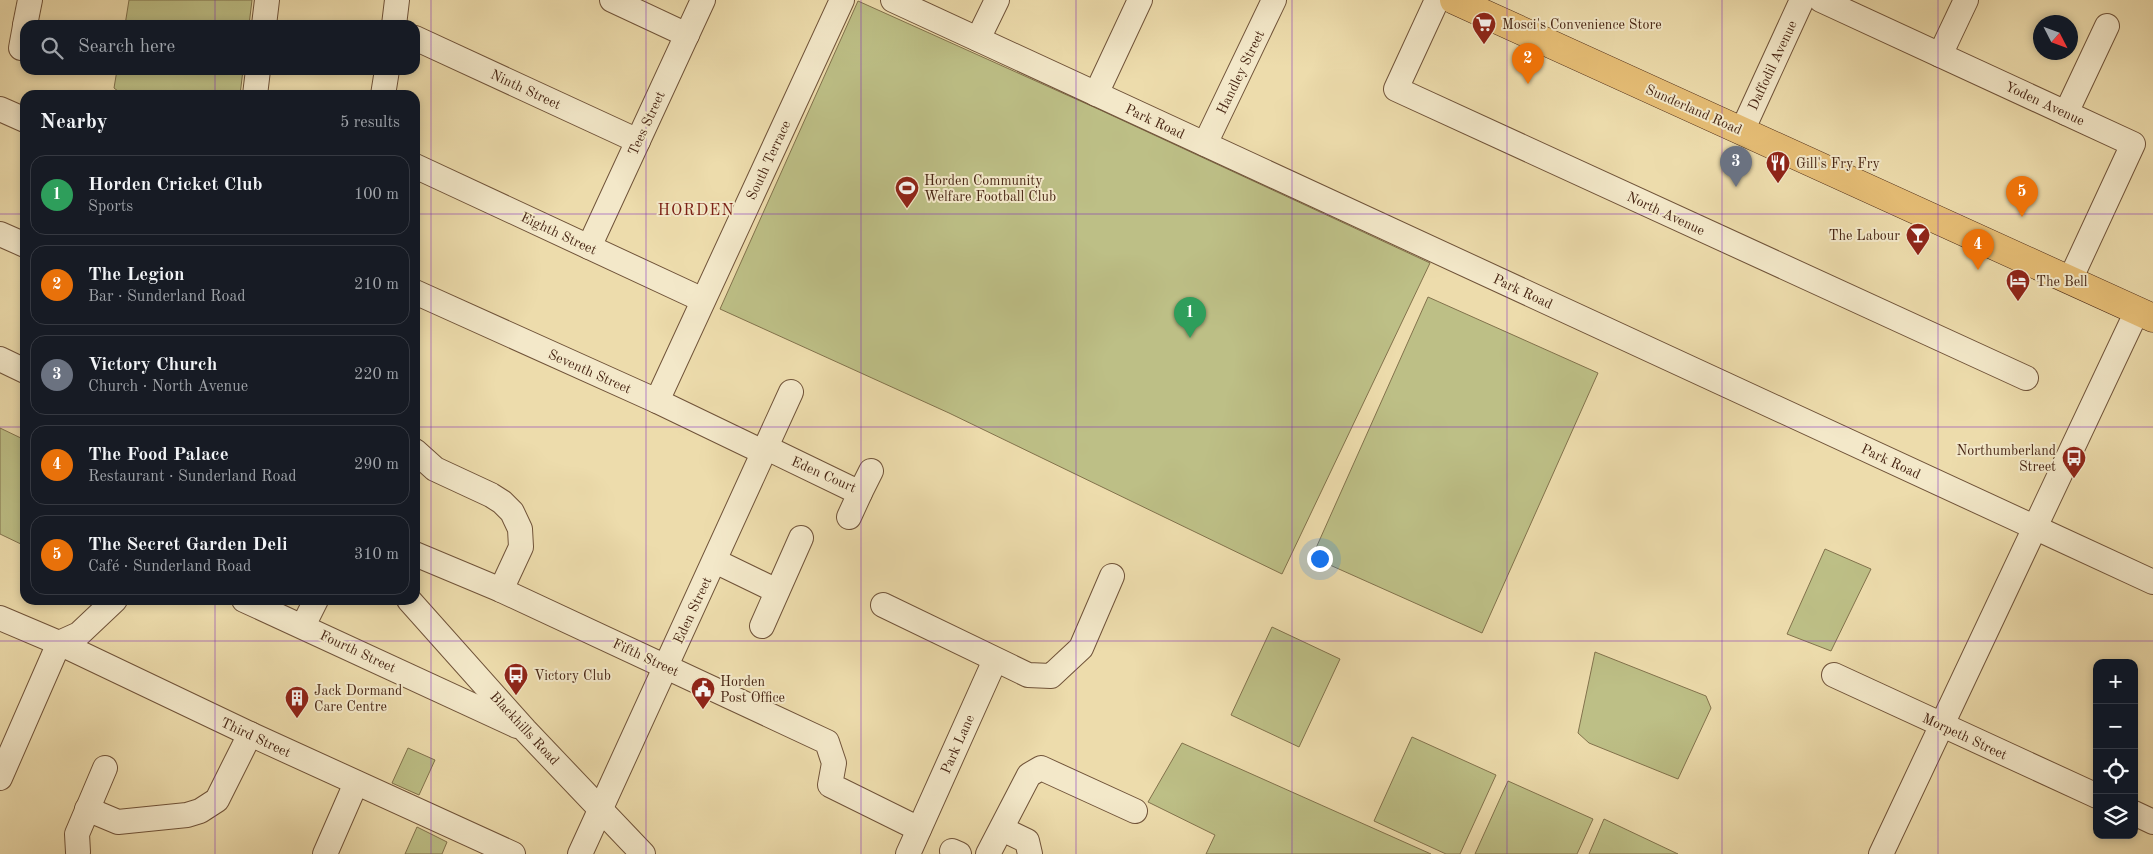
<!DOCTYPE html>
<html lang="en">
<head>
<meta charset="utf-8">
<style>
	:root { --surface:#171b24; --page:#20242c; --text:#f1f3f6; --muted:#9ea1a6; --line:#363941; --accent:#2563eb }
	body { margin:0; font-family:"Old Standard TT",serif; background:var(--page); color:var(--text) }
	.controls { position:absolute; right:15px; bottom:15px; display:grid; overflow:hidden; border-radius:10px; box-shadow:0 2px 8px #0003 }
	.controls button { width:45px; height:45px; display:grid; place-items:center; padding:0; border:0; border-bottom:1px solid var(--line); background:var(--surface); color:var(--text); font:25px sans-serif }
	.compass { position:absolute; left:2033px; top:15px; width:45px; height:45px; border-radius:50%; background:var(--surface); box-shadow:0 2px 8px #0003; rotate:132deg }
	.you { position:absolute; left:1319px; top:558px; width:18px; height:18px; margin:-12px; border:4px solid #fff; border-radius:50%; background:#1a73e8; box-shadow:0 0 0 8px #1a73e833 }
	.badge { display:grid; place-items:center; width:32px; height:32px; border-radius:50%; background:var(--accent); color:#fff; font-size:16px; font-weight:700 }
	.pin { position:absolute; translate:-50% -41px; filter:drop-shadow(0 1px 2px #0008) }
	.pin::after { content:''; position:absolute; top:26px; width:18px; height:15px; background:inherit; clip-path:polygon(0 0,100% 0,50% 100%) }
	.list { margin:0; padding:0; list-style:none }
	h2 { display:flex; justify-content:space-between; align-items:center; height:65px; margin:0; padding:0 20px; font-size:21px }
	h2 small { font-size:16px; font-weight:400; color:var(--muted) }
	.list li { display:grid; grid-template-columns:32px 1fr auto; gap:15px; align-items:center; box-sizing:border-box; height:80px; margin:0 10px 10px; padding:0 10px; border:1px solid var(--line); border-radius:15px }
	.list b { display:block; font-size:19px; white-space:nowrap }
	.list p { margin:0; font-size:16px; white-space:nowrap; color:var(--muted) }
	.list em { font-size:16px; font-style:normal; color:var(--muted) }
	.icon { flex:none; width:28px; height:28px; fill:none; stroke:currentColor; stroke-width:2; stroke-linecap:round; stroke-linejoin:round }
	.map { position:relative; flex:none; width:2153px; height:854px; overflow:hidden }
	.search { position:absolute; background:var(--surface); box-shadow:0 2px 8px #0003; left:20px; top:20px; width:400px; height:55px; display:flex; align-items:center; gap:12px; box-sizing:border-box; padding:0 18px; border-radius:15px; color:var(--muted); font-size:19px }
	.panel { position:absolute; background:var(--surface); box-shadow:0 2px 8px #0003; left:20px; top:90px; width:400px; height:515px; border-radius:15px }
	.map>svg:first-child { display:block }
	.green { fill:#bdbf86; stroke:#82724c }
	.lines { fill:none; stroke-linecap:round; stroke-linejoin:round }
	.minor-casing { stroke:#705339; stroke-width:26 }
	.major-casing { stroke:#472513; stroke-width:29 }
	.minor { stroke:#f3e8c9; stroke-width:24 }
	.major { stroke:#e6be76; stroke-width:28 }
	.grid { fill:none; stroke:#7b2cbf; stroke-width:1; stroke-opacity:0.55 }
	.labels { text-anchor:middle; stroke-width:4; stroke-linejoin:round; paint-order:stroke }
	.poi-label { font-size:14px; fill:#472513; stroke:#f3e8c9; text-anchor:start }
	.street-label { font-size:14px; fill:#472513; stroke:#f3e8c9 }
	.quarter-label { font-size:16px; letter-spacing:1px; fill:#7a1f14; stroke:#f3e8c9 }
</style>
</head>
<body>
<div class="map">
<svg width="2153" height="854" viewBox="0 0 2153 854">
	<rect width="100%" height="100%" fill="#eddcac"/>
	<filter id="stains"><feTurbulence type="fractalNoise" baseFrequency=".004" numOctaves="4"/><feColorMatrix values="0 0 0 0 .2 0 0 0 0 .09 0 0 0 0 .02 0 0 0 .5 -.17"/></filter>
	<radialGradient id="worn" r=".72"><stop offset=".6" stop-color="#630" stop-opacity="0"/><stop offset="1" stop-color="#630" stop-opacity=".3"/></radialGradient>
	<g class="green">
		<polygon points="129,0 252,0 249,25 125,25"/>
		<polygon points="858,1 1098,109 1430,263 1282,574 949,413 720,309"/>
		<polygon points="117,70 243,70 240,95 123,95 114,88"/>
		<polygon points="1428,297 1598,373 1482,633 1312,557"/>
		<polygon points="0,428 25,440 25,546 0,534"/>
		<polygon points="1825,549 1871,569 1831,651 1787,634"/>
		<polygon points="1272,627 1340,659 1299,747 1231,715"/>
		<polygon points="1595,652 1706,696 1711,708 1678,779 1589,743 1578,733"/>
		<polygon points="1412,737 1496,775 1460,854 1446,854 1374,821"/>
		<polygon points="1182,743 1431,854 1206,854 1215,835 1148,802"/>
		<polygon points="408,748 435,760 419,795 392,783"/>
		<polygon points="1508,781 1593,819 1577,854 1475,854"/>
		<polygon points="1604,819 1678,854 1589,854"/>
		<polygon points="417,827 447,842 442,854 405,854"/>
	</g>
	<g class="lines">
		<defs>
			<g id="minor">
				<polyline points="612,0 687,35"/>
				<polyline points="893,0 2153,582"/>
				<polyline points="1437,0 1396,89 2026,378"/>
				<polyline points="1821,0 2133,144 2070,280"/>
				<polyline points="25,25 30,0"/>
				<polyline points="264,25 267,0"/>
				<polyline points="394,25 397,0"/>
				<polyline points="415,38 638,141"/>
				<polyline points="978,39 997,0"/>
				<polyline points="21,48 25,26"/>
				<polyline points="1940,55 1966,0"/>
				<polyline points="1096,94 1140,0"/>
				<polyline points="255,95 258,70"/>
				<polyline points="383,95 387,70"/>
				<polyline points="0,109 25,120"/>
				<polyline points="2066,113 2107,26"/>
				<polyline points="1742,131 1802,0"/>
				<polyline points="1205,144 1274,0"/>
				<polyline points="415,166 703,300"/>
				<polyline points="0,234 25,245"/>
				<polyline points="589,247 703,0"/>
				<polyline points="415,292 657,401 765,453"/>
				<polyline points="0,359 25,371"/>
				<polyline points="657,401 842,0"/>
				<polyline points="767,448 860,493 871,471"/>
				<polyline points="415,451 435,469 491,495 502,502 512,512 520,529 521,547 501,590"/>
				<polyline points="849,517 860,493"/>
				<polyline points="415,554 501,590 827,742 834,763 830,785 919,829"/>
				<polyline points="715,561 777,591"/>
				<polyline points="244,600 517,726"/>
				<polyline points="409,600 525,730 643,854"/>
				<polyline points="883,605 1028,675 1051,676 1081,648 1112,576"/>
				<polyline points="0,618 59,643 250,734 513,854"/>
				<polyline points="303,626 316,600"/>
				<polyline points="762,626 801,538"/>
				<polyline points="59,643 79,634 115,600"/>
				<polyline points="1834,675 2097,796"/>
				<polyline points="0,778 59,643"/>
				<polyline points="87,809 118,822 187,815 200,811 217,800 250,734"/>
				<polyline points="2134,813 2153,822"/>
				<polyline points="1002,829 1027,841 1030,854"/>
				<polyline points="952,851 959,854"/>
				<polyline points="78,852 77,834 105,768"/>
				<polyline points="325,854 356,783"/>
				<polyline points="580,854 791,392"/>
				<polyline points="908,854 995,660"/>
				<polyline points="988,854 1029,775 1041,768 1135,811"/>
				<polyline points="1881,854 2137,311"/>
			</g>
			<polyline id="major" points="1454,0 2153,318"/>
		</defs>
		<use href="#minor" class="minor-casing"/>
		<use href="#major" class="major-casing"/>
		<use href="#minor" class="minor"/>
		<use href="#major" class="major"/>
	</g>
	<path class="grid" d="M215,0V25M431,0V854M646,0V854M861,0V854M1076,0V854M1292,0V854M1507,0V854M1722,0V854M1938,0V854M215,70V95M0,214H25M415,214H2153M0,427H25M415,427H2153M215,600V854M0,641H2153"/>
	<defs>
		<symbol id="supermarket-pin" viewBox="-11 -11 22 30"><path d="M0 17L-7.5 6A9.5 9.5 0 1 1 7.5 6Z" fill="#8f2418" stroke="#f3e8c9"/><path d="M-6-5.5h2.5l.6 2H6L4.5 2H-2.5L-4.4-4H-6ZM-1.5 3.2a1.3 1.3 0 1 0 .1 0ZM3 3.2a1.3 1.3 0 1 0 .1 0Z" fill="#fff"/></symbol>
		<symbol id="restaurant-pin" viewBox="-11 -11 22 30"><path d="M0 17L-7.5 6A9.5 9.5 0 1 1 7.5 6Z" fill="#8f2418" stroke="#f3e8c9"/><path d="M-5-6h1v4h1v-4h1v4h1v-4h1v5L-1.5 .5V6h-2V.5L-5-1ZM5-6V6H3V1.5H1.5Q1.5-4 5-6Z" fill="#fff"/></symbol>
		<symbol id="stadium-pin" viewBox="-11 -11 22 30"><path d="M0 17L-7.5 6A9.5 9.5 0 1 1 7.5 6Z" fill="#8f2418" stroke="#f3e8c9"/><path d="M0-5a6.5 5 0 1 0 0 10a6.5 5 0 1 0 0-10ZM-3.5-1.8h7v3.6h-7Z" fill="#fff"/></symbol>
		<symbol id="bar-pin" viewBox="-11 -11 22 30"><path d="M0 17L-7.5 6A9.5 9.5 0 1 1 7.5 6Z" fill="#8f2418" stroke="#f3e8c9"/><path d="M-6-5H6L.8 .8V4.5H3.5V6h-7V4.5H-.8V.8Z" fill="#fff"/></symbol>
		<symbol id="hotel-pin" viewBox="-11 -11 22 30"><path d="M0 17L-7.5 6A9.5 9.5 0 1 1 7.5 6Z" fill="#8f2418" stroke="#f3e8c9"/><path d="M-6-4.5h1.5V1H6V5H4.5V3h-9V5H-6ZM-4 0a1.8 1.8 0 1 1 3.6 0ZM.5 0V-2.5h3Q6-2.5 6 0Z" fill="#fff"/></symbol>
		<symbol id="bus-pin" viewBox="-11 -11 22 30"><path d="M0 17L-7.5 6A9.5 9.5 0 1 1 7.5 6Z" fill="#8f2418" stroke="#f3e8c9"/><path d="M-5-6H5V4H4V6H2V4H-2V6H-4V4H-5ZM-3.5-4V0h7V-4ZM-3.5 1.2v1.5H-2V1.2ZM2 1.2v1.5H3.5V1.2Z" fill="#fff"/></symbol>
		<symbol id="civic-pin" viewBox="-11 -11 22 30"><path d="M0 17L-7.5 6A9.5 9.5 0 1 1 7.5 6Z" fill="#8f2418" stroke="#f3e8c9"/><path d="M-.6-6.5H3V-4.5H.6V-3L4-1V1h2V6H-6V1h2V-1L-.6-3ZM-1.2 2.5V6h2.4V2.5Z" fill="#fff"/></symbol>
		<symbol id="building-pin" viewBox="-11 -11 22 30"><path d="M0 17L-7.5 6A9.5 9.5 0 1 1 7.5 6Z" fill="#8f2418" stroke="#f3e8c9"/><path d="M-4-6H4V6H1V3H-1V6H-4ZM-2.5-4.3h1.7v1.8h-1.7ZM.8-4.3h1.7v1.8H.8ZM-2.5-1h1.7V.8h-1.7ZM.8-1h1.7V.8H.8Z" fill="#fff"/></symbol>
	</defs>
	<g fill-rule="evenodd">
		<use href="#supermarket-pin" x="1470" y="10" width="28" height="38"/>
		<use href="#restaurant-pin" x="1764" y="149" width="28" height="38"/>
		<use href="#stadium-pin" x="893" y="174" width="28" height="38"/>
		<use href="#bar-pin" x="1904" y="221" width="28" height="38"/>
		<use href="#hotel-pin" x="2004" y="267" width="28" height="38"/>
		<use href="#bus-pin" x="2060" y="444" width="28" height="38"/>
		<use href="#bus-pin" x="502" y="661" width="28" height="38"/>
		<use href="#civic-pin" x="689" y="675" width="28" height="38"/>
		<use href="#building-pin" x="283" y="684" width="28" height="38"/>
	</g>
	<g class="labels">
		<g class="poi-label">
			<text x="1502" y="29">Mosci's Convenience Store</text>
			<text x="1796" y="168">Gill's Fry Fry</text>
			<text x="924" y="185">Horden Community<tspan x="924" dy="16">Welfare Football Club</tspan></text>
			<text x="1900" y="240" text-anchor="end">The Labour</text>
			<text x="2036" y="286">The Bell</text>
			<text x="2056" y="455" text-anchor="end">Northumberland<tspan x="2056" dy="16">Street</tspan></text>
			<text x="534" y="680">Victory Club</text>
			<text x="720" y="686">Horden<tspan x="720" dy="16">Post Office</tspan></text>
			<text x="314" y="695">Jack Dormand<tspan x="314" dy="16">Care Centre</tspan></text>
		</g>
		<g class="street-label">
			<text transform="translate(1772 65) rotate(-65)" y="5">Daffodil Avenue</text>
			<text transform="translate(1240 72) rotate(-64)" y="5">Handley Street</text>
			<text transform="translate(526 89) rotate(25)" y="5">Ninth Street</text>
			<text transform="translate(2045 103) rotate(25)" y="5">Yoden Avenue</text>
			<text transform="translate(1694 109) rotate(24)" y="5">Sunderland Road</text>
			<text transform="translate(1155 121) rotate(25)" y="5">Park Road</text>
			<text transform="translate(646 123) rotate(-65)" y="5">Tees Street</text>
			<text transform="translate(768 160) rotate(-65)" y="5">South Terrace</text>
			<text transform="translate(1666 213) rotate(25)" y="5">North Avenue</text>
			<text transform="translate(559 233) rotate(25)" y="5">Eighth Street</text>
			<text transform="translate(1523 291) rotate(25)" y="5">Park Road</text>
			<text transform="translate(590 371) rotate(24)" y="5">Seventh Street</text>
			<text transform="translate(1891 461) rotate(25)" y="5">Park Road</text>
			<text transform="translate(824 474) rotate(24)" y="5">Eden Court</text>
			<text transform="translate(692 610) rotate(-65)" y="5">Eden Street</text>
			<text transform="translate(358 651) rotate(25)" y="5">Fourth Street</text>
			<text transform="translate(646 657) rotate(25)" y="5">Fifth Street</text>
			<text transform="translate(525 728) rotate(47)" y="5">Blackhills Road</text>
			<text transform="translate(1965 736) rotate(25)" y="5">Morpeth Street</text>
			<text transform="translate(256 737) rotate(25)" y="5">Third Street</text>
			<text transform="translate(957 744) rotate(-66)" y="5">Park Lane</text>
		</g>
		<g class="quarter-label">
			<text x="696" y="215">HORDEN</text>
		</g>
	</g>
	<rect width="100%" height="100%" filter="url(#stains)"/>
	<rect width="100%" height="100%" fill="url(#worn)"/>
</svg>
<div class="controls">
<button>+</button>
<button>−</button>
<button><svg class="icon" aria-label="locate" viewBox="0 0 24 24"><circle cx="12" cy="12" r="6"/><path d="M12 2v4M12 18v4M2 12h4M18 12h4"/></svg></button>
<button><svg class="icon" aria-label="layers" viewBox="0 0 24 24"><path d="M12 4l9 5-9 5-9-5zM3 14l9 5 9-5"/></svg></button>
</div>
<svg class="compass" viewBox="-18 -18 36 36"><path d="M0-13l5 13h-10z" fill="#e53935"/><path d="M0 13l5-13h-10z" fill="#9ea1a6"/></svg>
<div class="you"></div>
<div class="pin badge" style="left:1190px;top:338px;background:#2e9e5b">1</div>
<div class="pin badge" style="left:1528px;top:84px;background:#e8710a">2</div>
<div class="pin badge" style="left:1736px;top:187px;background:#6b7280">3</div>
<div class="pin badge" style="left:1978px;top:270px;background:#e8710a">4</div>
<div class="pin badge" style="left:2022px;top:217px;background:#e8710a">5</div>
<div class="search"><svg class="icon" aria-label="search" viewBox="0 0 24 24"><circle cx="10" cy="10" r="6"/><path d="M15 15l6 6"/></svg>Search here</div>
<section class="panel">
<h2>Nearby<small>5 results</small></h2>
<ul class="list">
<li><span class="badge" style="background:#2e9e5b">1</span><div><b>Horden Cricket Club</b><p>Sports</p></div><em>100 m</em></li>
<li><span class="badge" style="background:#e8710a">2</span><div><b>The Legion</b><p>Bar · Sunderland Road</p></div><em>210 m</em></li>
<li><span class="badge" style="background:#6b7280">3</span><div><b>Victory Church</b><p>Church · North Avenue</p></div><em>220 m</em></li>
<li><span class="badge" style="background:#e8710a">4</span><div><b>The Food Palace</b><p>Restaurant · Sunderland Road</p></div><em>290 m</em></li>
<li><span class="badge" style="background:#e8710a">5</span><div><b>The Secret Garden Deli</b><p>Café · Sunderland Road</p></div><em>310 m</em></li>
</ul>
</section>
</div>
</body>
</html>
